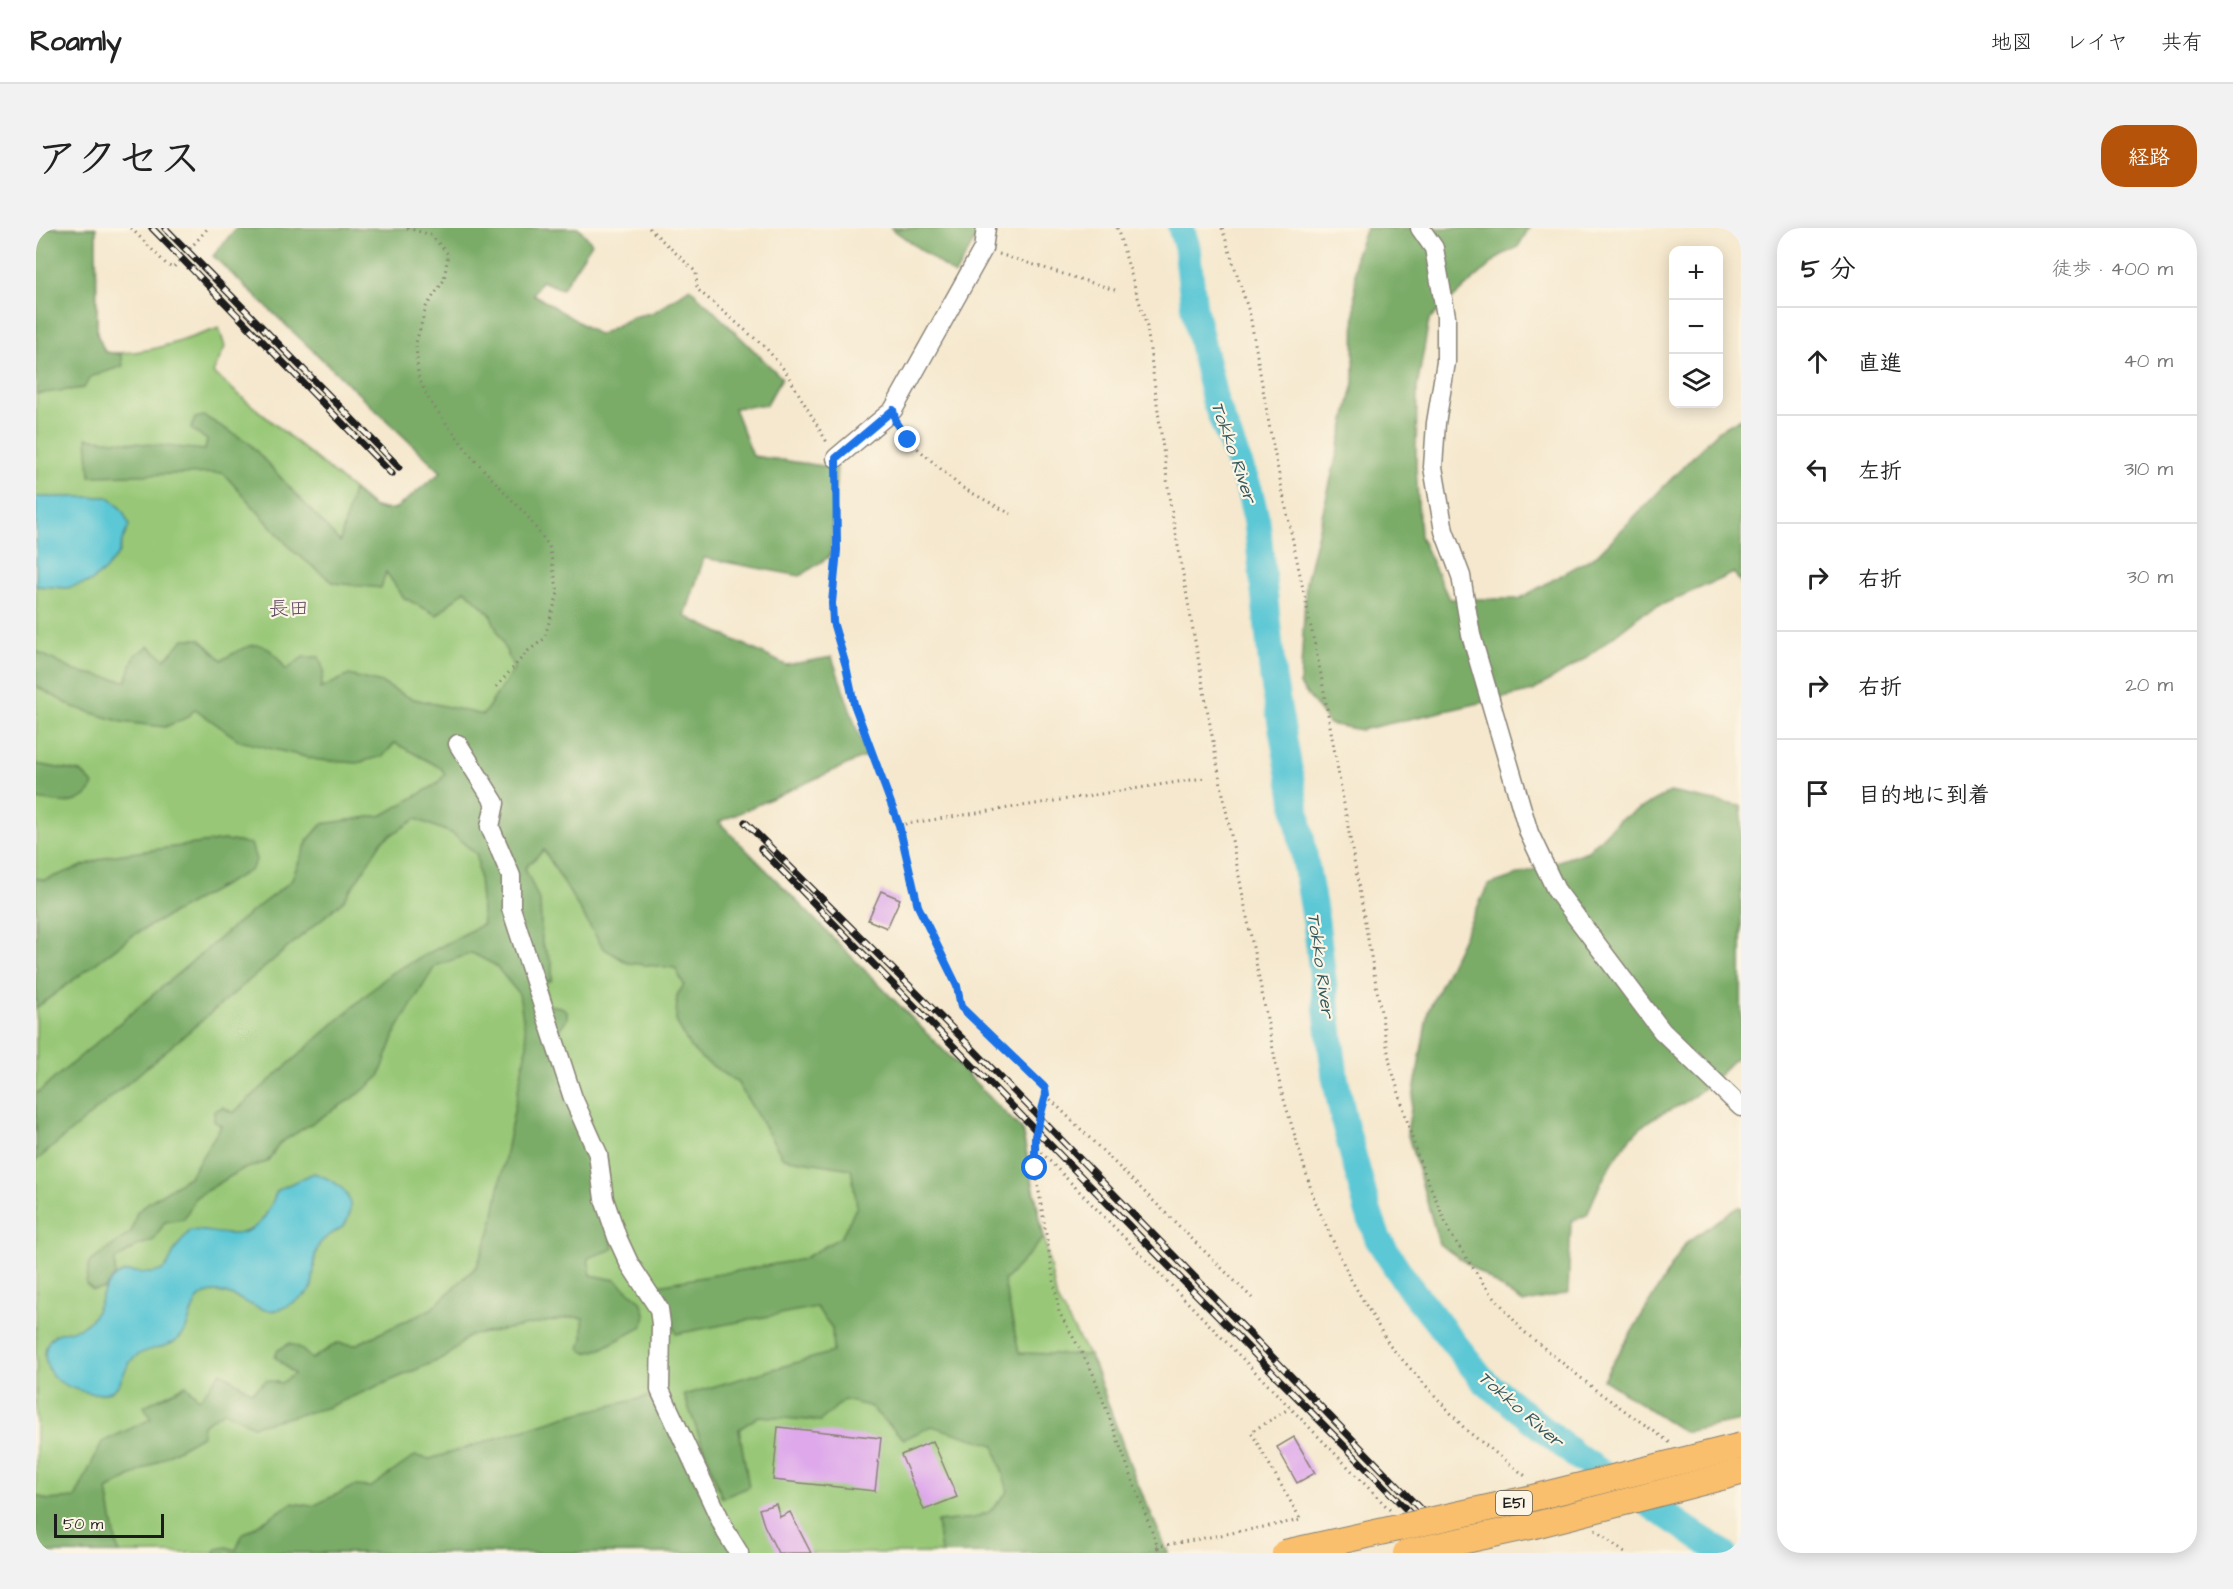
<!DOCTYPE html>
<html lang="ja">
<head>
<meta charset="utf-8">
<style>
	:root { --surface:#fff; --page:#f2f2f2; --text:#222; --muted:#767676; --line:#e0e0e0; --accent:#b45309 }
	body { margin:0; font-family:"Architects Daughter","Klee One",sans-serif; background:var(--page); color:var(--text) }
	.controls { position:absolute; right:18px; top:18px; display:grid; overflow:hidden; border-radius:12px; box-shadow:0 3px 15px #0003 }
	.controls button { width:54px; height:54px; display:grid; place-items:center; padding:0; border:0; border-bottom:2px solid var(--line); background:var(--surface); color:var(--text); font:30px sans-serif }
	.scale { position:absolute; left:18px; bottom:15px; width:110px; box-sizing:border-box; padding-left:6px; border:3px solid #1c1c1c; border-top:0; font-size:16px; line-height:21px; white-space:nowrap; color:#1c1c1c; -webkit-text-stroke:4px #fcf5e5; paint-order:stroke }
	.stop { position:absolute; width:18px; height:18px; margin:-14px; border:4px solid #1a73e8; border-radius:50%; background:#fff }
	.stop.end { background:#1a73e8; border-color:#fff; box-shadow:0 2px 6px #0008 }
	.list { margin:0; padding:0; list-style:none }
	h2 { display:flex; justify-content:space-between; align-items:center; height:78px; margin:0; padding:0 24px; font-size:26px }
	h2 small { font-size:20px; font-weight:400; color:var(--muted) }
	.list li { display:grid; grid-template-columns:39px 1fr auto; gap:18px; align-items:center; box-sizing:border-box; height:108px; padding:0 24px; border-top:2px solid var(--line) }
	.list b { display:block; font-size:22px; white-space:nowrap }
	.list em { font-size:20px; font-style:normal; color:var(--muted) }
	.icon { flex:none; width:33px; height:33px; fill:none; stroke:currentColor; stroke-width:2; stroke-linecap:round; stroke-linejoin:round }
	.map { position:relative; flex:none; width:1705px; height:1325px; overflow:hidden; border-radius:24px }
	header { display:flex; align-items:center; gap:36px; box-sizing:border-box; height:84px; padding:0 30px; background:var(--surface); border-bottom:2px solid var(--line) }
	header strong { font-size:28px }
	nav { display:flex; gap:33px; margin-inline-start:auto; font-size:21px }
	.intro { display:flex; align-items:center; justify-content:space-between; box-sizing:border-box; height:144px; padding:0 36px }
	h1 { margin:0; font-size:42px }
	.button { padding:15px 27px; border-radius:24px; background:var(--accent); color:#fff; font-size:21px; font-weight:700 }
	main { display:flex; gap:36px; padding:0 36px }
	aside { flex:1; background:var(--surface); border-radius:24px; box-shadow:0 3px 15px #0003 }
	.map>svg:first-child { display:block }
	.green { fill:#98c877; stroke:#5a724a; stroke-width:1.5 }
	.forest { fill:#7aac68; stroke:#4b6442; stroke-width:1.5 }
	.water { fill:#5cc7d5; stroke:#3c7278; stroke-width:1.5 }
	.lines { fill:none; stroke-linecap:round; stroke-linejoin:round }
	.river { stroke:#5cc7d5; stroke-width:27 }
	.building { fill:#dea8eb }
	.minor-casing { stroke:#888275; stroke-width:21 }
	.path { stroke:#888275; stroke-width:3; stroke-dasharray:1.5 4.5; stroke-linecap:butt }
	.minor { stroke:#fff; stroke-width:18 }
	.rail-casing { stroke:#1c1c1c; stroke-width:7 }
	.rail { stroke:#fcf5e5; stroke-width:4.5; stroke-dasharray:14; stroke-linecap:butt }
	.highway-bridge-casing { stroke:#888275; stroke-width:28; stroke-linecap:butt }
	.highway-bridge { stroke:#f9bf6d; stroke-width:26 }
	.route { stroke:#1a73e8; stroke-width:8 }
	.labels { text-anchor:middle; stroke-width:4.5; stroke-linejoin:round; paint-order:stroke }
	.shield { fill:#fcf5e5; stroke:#5f5d58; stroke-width:1.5 }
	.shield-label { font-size:15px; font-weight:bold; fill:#1c1c1c }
	.water-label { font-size:18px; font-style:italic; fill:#32585d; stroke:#fcf5e5 }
	.quarter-label { font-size:20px; fill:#604d64; stroke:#fcf5e5 }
</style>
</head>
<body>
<header>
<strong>Roamly</strong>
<nav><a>地図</a><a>レイヤ</a><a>共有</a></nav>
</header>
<div class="intro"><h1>アクセス</h1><a class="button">経路</a></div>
<main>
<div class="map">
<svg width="1705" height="1325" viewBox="0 0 1705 1325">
	<rect width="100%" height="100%" fill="#fcf5e5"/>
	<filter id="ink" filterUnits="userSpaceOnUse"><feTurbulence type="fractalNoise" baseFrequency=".0167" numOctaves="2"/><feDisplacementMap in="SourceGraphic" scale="12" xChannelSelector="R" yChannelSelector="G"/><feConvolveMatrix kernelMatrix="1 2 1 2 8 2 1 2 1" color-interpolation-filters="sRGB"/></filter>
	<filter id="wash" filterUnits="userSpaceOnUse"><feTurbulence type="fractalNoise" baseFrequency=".008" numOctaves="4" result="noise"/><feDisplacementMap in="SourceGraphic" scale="24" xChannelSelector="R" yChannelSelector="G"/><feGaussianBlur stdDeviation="1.35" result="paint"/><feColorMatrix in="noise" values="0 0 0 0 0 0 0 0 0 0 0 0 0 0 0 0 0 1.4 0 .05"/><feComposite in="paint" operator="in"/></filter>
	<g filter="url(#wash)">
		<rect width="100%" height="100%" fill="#f5e8ce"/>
		<path class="green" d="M0,0H60L61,106L69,124C108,129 146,112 183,100L189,119L177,145L337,278C349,282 356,284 366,276L986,902L1021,1072L1058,1137L1097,1245L1132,1325H0Z"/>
		<g class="forest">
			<polygon points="0,0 60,0 61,106 69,124 85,126 87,138 54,149 48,160 0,166"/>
			<path d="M200,0H543L556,15L526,61L505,53L497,66L563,107L597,89L618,84L654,60L746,150L730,177L698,180L717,228L801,240L794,328L764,348L668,330L649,388L750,437L796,429L830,528L683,594L986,902L1007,1011L968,1053L983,1125L1053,1127L1058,1137L1097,1245L1132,1325H905L901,1294L938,1290L953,1284L972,1263L958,1217L896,1198L868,1211L833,1178L808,1172L784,1193L723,1188L703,1201L713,1259L686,1270L648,1167L797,1124L796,1100L780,1079L640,1106L622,1057L767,1031L805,1009L821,978L815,941L747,930L701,854L666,831L654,819L640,793L641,767L648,757L639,740L592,735L567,720L508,622L489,640L504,674L506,716L516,735V752L508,755L512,777L525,779L531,783V791L523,801L557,906L577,1021L552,1030L555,1047L580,1052L605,1073L610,1088L606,1099L565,1121L550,1125L544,1121L547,1110V1090L537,1089L433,1108L410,1129L290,1180L217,1198L188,1183L167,1197L166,1208L71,1262L81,1319L84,1325H0V1267L12,1272L39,1270L66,1214L115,1191L108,1178L150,1157L163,1171L185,1144L216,1164L230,1152L245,1155L258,1146L239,1129L242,1122L254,1115L264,1120L276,1131L301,1115L319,1117L395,1081L441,1038L455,1001L491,816L483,766L459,737L436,725L399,738L361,801L343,849L323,866L244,915L231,934L205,942L160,969L148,991L129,994L118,1012L101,1018L79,1032V1048L68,1061L57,1062L50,1056L53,1035L95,1004L101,984L113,974L154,948L185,898L178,893V883L187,879L197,885L355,745L447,696L441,627L417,606L380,591L347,612L308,672L0,933V866L206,691L255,653L272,612L286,596L347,587L401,556L409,546L405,540L359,515L347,528L321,535L282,532L204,513L159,481L152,489L129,499L86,494L37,479L0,458V423L39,443L90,453L99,427L113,418L129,431L148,411H164L186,432C218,413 229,408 250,442L267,429H283L288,443L284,461L313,447L346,455L374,470L447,487L478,441L454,386L429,362L401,387L368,370L350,344L345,360L298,355L257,323L187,245L54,248L51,210L169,222L171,212L155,201L159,190L168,188L212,214L304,314L317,262L337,279L348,282L359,281L405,244L177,28Z"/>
			<polygon points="855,0 940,0 939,11 919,47"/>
			<polygon points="1330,0 1493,0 1482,19 1464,28 1393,92 1381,160 1380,237 1384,308 1413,371 1483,371 1561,327 1682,203 1705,190 1705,356 1698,345 1607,385 1547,432 1497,463 1325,502 1293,496 1264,457 1270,354 1318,155 1319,29"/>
			<path d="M0,536L45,544L58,557C45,582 22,574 0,571Z"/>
			<path d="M1634,564L1705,578V824C1689,841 1670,860 1651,873C1638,882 1622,885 1610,895C1582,919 1564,953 1551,987L1535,993L1532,1065L1487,1075L1403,1016L1371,904L1392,783L1452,657L1552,623L1583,592Z"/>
			<polygon points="188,612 215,616 220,632 215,642 99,706 0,780 0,650 9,652 73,628"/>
			<polygon points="1701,979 1705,979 1705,1193 1648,1204 1567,1151 1649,1016"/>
			<polygon points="615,1168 697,1325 178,1325 181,1321 191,1319 200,1322 206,1307 256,1275 277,1278 318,1258 335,1259 379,1228 394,1231 531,1188"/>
		</g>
		<g class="water">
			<path d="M0,269H71C83,276 89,284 93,298L86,313L83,325L69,342L54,354L31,360L0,358Z"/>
			<path d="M278,945C294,951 315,960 314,980C313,986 313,993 308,997C301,1005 289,1007 283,1017C275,1031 280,1047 275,1061C273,1066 266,1069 262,1072C255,1076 249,1080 241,1082C218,1087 196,1058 172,1065C154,1070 156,1094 147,1106C134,1123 113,1117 99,1129C90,1136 88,1147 83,1156C71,1175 34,1161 21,1152C12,1145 7,1131 10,1119C17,1099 35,1106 47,1098C67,1086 62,1058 82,1047C97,1038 114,1052 129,1040C133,1036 135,1029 138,1024C142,1016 149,1009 154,1002C167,1002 179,1005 192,1006C221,1008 233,986 241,962Z"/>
		</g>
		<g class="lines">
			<polyline class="river" points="1145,0 1151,19 1158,81 1179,173 1213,261 1221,294 1237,450 1280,694 1299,849 1308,893 1332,983 1342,1011 1371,1056 1448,1153 1539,1227 1687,1325"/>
		</g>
		<g id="blocks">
			<g class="building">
				<polygon points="845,663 864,671 851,700 832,692"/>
				<polygon points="742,1199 845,1210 839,1263 737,1252"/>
				<polygon points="1258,1209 1279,1245 1261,1255 1241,1219"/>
				<polygon points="897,1213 921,1269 888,1282 865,1227"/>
				<polygon points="740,1276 744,1289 754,1284 775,1325 742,1325 728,1297 723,1281"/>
			</g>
		</g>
	</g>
	<g filter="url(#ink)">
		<use href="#blocks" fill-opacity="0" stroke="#888275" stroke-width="1.5"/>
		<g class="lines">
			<defs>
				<g id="minor">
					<polyline points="1384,0 1398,20 1410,88 1410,134 1400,195 1397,239 1408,303 1425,348 1435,407 1493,605 1520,662 1626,803 1705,879"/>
					<polyline points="800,230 857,182 947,21 950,0"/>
					<polyline points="422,516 459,575 454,599 475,648 475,680 537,870 562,926 568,971 581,1009 593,1035 623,1081 625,1096 624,1162 690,1304 703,1325"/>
				</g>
			</defs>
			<use href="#minor" class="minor-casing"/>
			<g class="path">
				<polyline points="95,0 131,37 137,40 172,0"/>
				<polyline points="371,0 395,7 412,26 408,52 390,79 380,115 382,148 393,172 436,229 491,288 513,318 522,365 508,411 492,423 460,459"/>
				<polyline points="613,0 660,44 661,61 730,120 750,144 792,216"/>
				<polyline points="1081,0 1111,99 1134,274 1182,541 1245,862 1278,971 1314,1050 1354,1118 1430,1202 1492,1250"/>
				<polyline points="1186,0 1214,87 1236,213 1285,447 1354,835 1382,929 1414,1005 1447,1055 1486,1102 1561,1163 1636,1216"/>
				<polyline points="963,26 1079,62"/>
				<polyline points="862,198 872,212 925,259 975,286"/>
				<polyline points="800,244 801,322 796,375 797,394 810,438 818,476 863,597 882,678 921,758 925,779 1009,860 1010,867 999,908 999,940 1023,1084 1056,1143 1124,1325"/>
				<polyline points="863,597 1168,550"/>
				<polyline points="1010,867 1216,1070"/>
				<polyline points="1001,920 1354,1282"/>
				<polyline points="1559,1302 1589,1325"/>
				<polyline points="1120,1319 1265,1292 1215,1204 1254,1180"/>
			</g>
			<use href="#minor" class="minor"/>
			<defs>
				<g id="rail">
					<polyline points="116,0 356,246"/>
					<polyline points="129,0 363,239"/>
					<polyline points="709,594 938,822 1427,1325"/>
					<polyline points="725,621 1413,1325"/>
				</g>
			</defs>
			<use href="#rail" class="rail-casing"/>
			<use href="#rail" class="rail"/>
			<defs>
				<g id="highway-bridge">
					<polyline points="1249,1325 1488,1272 1705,1218"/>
					<polyline points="1370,1325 1499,1297 1705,1244"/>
				</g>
			</defs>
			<use href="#highway-bridge" class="highway-bridge-casing"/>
			<use href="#highway-bridge" class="highway-bridge"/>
		</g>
	</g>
	<g class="lines" filter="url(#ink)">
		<polyline class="route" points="872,212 860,195 857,182 800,230 801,322 796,375 797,394 810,438 818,476 863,597 882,678 921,758 925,779 1009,860 1010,867 999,908 999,940"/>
	</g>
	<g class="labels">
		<rect class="shield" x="1460" y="1263" width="36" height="24" rx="4.5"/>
		<g class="shield-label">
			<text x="1478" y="1280">E51</text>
		</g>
		<g class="water-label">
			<text transform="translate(1198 224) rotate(71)" y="6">Tokko River</text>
			<text transform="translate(1285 737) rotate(82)" y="6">Tokko River</text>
			<text transform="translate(1485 1181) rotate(41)" y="6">Tokko River</text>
		</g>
		<g class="quarter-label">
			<text x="253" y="387">長田</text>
		</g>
	</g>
</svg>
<div class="controls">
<button>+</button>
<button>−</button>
<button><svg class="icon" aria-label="layers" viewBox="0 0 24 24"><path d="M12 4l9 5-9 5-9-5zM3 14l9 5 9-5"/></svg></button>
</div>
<div class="scale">50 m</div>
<div class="stop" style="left:999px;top:940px"></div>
<div class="stop end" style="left:872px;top:212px"></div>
</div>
<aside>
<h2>5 分<small>徒歩 · 400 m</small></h2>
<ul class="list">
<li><svg class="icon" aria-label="ahead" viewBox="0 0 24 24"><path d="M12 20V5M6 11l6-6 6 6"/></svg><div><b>直進</b></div><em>40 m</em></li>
<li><svg class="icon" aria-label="left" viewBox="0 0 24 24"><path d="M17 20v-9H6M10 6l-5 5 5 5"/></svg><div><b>左折</b></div><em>310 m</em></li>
<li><svg class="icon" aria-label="right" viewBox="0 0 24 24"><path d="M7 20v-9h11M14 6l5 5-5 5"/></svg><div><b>右折</b></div><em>30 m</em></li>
<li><svg class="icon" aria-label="right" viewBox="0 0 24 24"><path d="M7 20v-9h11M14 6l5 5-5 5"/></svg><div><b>右折</b></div><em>20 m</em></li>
<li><svg class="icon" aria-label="arrive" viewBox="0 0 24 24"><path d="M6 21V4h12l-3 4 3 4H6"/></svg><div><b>目的地に到着</b></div></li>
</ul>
</aside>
</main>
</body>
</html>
